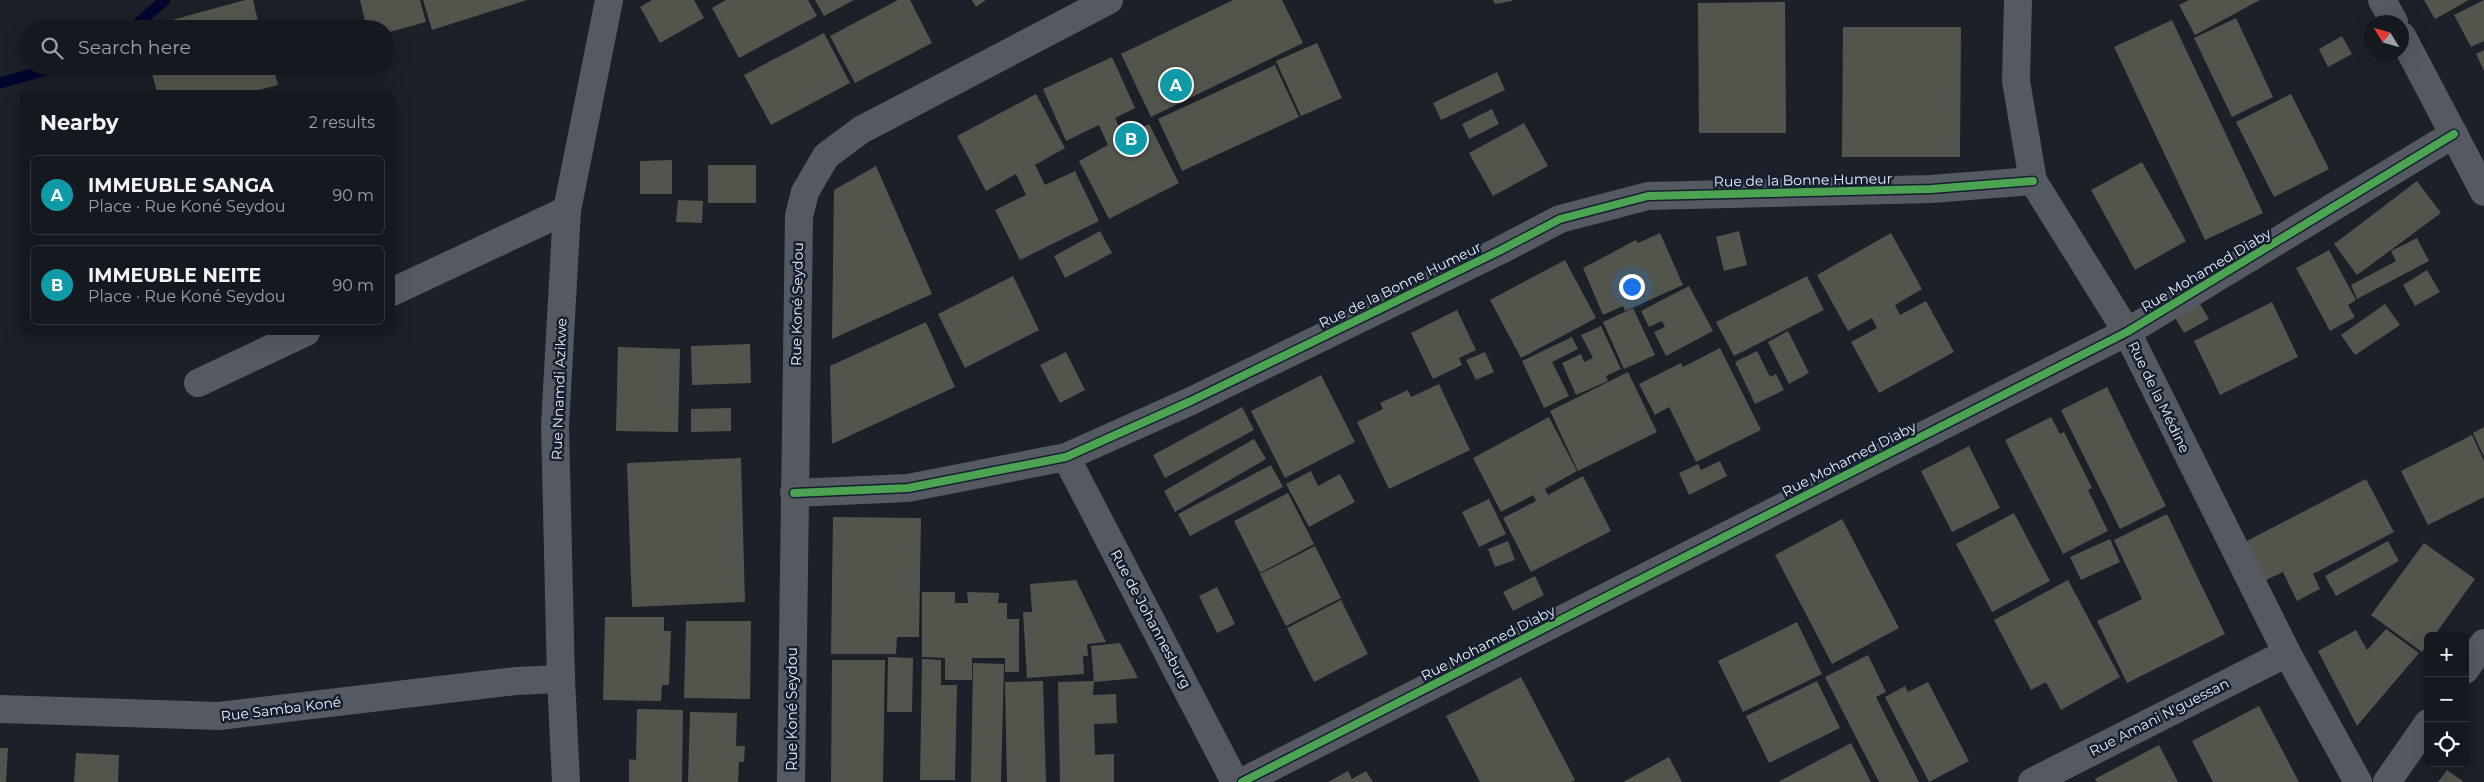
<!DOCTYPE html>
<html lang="en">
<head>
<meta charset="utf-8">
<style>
	:root { --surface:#14181f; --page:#21252c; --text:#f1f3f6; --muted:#9da0a4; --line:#33373d; --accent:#a0a7b1 }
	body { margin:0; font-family:Montserrat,sans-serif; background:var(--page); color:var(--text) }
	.controls { position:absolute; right:15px; bottom:15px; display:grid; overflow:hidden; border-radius:8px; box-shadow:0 5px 20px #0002 }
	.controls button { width:45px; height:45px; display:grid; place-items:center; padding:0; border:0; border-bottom:1px solid var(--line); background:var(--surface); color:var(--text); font:25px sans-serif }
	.compass { position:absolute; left:2364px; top:15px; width:45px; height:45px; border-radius:50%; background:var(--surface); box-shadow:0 5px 20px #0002; rotate:307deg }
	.you { position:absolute; left:1631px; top:286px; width:18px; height:18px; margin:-12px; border:4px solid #fff; border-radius:50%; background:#1a73e8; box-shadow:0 0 0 8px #1a73e833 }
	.badge { display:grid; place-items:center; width:32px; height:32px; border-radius:50%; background:var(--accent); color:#fff; font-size:16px; font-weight:700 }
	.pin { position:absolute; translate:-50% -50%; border:2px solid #fff; box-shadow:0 1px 5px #0006 }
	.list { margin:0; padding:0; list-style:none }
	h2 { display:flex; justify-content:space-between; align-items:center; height:65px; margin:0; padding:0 20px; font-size:21px }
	h2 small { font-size:16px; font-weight:400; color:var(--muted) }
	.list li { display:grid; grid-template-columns:32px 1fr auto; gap:15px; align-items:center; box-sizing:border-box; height:80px; margin:0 10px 10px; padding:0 10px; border:1px solid var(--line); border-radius:8px }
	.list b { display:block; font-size:19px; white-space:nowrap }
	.list p { margin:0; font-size:16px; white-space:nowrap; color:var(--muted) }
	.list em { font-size:16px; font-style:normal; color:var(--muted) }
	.icon { flex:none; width:28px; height:28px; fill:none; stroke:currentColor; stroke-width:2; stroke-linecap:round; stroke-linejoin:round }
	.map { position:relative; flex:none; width:2484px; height:782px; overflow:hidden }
	.search { position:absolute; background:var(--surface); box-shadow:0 5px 20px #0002; left:20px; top:20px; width:375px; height:55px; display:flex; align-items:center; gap:12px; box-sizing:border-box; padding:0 18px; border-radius:28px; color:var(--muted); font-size:19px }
	.panel { position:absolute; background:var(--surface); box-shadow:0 5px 20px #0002; left:20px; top:90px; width:375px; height:245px; border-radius:8px }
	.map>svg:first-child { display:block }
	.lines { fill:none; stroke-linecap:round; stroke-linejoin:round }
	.stream { stroke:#02052e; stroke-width:11 }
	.building { fill:#52554c }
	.street { stroke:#555a62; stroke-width:28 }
	.cycleway-casing { stroke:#151f2f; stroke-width:11 }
	.cycleway { stroke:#4ca352; stroke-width:8 }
	.labels { text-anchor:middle; stroke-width:5; stroke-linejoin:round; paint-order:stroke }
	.street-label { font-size:14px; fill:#e7effa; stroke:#151f2f }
</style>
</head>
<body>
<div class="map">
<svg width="2484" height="782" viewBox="0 0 2484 782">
	<rect width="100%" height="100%" fill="#1b2029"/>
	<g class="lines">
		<g class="stream">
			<polyline points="131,29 165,0"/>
			<polyline points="0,83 60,66"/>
		</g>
	</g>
	<g class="building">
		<polygon points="245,0 253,0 260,29 139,29"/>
		<polygon points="360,0 420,0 426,22 386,33 386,29 367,29"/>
		<polygon points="423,0 527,0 432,30"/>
		<polygon points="652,0 694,0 704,18 660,43 640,7"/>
		<polygon points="726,0 808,0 817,16 739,58 712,8"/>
		<polygon points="815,0 854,0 824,16"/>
		<polygon points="898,0 910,0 932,43 855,83 830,36"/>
		<polygon points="972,0 986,0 976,7"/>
		<polygon points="1233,0 1282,0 1303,43 1151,117 1121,54"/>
		<polygon points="1493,0 1512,0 1512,1 1495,4"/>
		<polygon points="2189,0 2260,0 2195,35 2179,5"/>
		<polygon points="2424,0 2469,0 2435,19"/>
		<polygon points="2484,0 2484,41 2471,47 2454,15"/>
		<polygon points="1785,2 1786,133 1699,133 1698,3"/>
		<polygon points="2236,18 2273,97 2232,117 2194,38"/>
		<polygon points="2172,20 2263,213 2205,240 2114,47"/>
		<polygon points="1843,27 1961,27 1960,157 1842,157"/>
		<polygon points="824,33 850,83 771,125 744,75"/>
		<polygon points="2342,36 2352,54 2328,67 2319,49"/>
		<polygon points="1317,43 1342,98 1301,116 1276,61"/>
		<polygon points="2484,50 2484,71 2476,54"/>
		<polygon points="1112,57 1135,108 1115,118 1124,137 1149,124 1179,183 1109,219 1079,161 1108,145 1099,125 1066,141 1043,89"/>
		<polygon points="1275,65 1299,117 1182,171 1158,119"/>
		<polygon points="150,66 273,66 278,85 251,92 157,92"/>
		<polygon points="1497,72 1505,90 1441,120 1433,103"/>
		<polygon points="1036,94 1065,148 1035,165 1045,185 1075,171 1099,221 1020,260 995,210 1026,195 1016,174 986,191 957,136"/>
		<polygon points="2291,94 2329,169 2274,197 2236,122"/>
		<polygon points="1492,109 1499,124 1469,139 1462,124"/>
		<polygon points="1524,123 1548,166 1493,196 1469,153"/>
		<polygon points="672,160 672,194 640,194 640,161"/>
		<polygon points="2142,162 2186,241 2135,270 2091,190"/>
		<rect x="708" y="165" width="48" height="38"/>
		<polygon points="876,166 932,294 832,339 834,190"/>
		<polygon points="2417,181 2441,213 2357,275 2334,244"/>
		<polygon points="678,200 703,201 702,223 676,222"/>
		<polygon points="1100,231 1112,253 1065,278 1054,256"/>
		<polygon points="1739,231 1747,265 1724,271 1716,237"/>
		<polygon points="1660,233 1683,285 1625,311 1623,306 1603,315 1583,268 1636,240 1638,243"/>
		<polygon points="1891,233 1922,289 1895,305 1900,315 1926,301 1954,352 1879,393 1851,342 1877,328 1872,318 1848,331 1817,275"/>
		<polygon points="2417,238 2429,261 2357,299 2351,285 2396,261 2391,251"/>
		<polygon points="2329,250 2356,300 2348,305 2355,317 2330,331 2296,268"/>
		<polygon points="1565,260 1596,318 1521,358 1490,300"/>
		<polygon points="2427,270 2440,292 2415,306 2403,285"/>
		<polygon points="1013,276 1039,330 965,368 938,314"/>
		<polygon points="1807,276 1824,310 1734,356 1716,322"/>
		<polygon points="1689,286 1713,331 1666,356 1654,332 1665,327 1662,321 1649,327 1641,311"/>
		<polygon points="2195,296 2209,319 2184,333 2171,311"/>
		<polygon points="2272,302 2298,357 2220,395 2194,341"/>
		<polygon points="2385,304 2400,325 2355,355 2341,335"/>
		<polygon points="1633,308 1655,355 1624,369 1603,322"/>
		<polygon points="1457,310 1476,350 1459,358 1462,365 1433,379 1411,333"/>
		<polygon points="926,322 955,387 832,444 830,366"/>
		<polygon points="1601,326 1621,369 1606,376 1608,381 1576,395 1562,363 1581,354 1584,362 1593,358 1581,335"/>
		<polygon points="1788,331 1809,373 1789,384 1768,342"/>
		<polygon points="1572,337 1578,349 1552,362 1569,396 1544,408 1522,361"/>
		<polygon points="750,344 751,383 692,385 691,346"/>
		<polygon points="618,347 680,349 678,432 616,431"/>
		<polygon points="1720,348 1761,430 1696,462 1669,407 1655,415 1639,384 1681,363 1683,367"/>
		<polygon points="1757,351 1770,377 1776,374 1784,390 1755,404 1735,362"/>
		<polygon points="1066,352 1085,390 1060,403 1040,365"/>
		<polygon points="1485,352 1494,372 1476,380 1466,360"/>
		<polygon points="1628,372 1657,432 1578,471 1550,411"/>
		<polygon points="1321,375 1355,442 1285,478 1251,411"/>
		<polygon points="1439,384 1470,450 1389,489 1357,422 1383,409 1380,403 1408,390 1411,397"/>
		<polygon points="2107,387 2166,506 2120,529 2061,410"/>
		<polygon points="1242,407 1254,430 1165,478 1153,455"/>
		<polygon points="731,408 731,431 691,432 691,409"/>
		<polygon points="1549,417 1577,471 1545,489 1548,495 1583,476 1611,531 1531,572 1503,518 1536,501 1533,495 1501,512 1473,458"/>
		<polygon points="2051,417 2060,434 2064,432 2092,488 2088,490 2108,531 2063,554 2005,440"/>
		<polygon points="2484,427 2484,457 2473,433"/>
		<polygon points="2472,435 2484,461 2484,497 2428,525 2401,471"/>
		<polygon points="1254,439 1266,459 1175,512 1164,491"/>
		<polygon points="1969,446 2000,508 1952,532 1921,471"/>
		<polygon points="741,458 745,602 632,607 627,463"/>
		<polygon points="1720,461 1727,476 1689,495 1679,473 1698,464 1701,470"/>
		<polygon points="1271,465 1283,487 1190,536 1178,514"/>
		<polygon points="1311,471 1318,486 1340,474 1355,502 1309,527 1286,484"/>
		<polygon points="2366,479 2394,532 2313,574 2320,589 2297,601 2283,572 2264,581 2245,542"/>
		<polygon points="1288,493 1314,544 1260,573 1234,521"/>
		<polygon points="1489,499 1506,534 1479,547 1462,512"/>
		<polygon points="2014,513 2050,581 1992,612 1956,544"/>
		<polygon points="2167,514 2225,634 2127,683 2097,621 2142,599 2114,540"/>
		<polygon points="833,517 921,518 919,637 897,637 896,654 831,654"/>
		<polygon points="1842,519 1899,628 1832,664 1775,555"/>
		<polygon points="2110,539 2120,562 2081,580 2070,557"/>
		<polygon points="1508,541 1515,560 1495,567 1488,549"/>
		<polygon points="2388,541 2399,561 2336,596 2325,576"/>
		<polygon points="2424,543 2475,579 2434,636 2428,636 2428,644 2422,652 2371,615"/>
		<polygon points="1315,546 1341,598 1286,626 1260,574"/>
		<polygon points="1535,576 1544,595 1513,611 1503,592"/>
		<polygon points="1076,580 1106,642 1087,644 1088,656 1083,656 1084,674 1027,678 1023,612 1032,612 1030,584"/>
		<polygon points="2068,580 2120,677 2061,710 2046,682 2031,690 1994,620"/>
		<polygon points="1217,587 1235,624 1217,633 1199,596"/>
		<polygon points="922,592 955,592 955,603 968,603 967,592 999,593 998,603 1007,603 1007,619 1019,619 1019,672 1005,672 1005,658 972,658 972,680 945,680 945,658 922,657"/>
		<polygon points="1341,600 1368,654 1314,682 1287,628"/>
		<polygon points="605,617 664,617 664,631 671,631 669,685 662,685 661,701 603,700"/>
		<polygon points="686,621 751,621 750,699 684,698"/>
		<polygon points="1797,622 1822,674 1743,712 1718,661"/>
		<polygon points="2386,629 2419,653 2357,726 2318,651 2356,630 2367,650"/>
		<polygon points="1120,643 1138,678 1094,682 1091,646"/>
		<polygon points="1868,655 1886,692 1876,697 1919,782 1879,782 1825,677"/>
		<polygon points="888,657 913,658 912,712 887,712"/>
		<polygon points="922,659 941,660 941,685 957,685 955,780 920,780"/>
		<polygon points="832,660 885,660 883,782 831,782"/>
		<polygon points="973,663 1004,664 1001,782 971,782"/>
		<polygon points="1521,677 1575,780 1571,782 1480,782 1446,716"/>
		<polygon points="1043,681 1046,782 1007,782 1005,682"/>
		<polygon points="1094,681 1093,695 1116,694 1117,723 1094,724 1095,755 1114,754 1114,782 1060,782 1058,682"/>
		<polygon points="1817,681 1840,728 1769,763 1746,716"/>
		<polygon points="1928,682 1969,761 1929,782 1885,697 1905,686 1908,692"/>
		<polygon points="2259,706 2299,782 2213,782 2192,741"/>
		<polygon points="637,709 683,710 682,782 629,782 629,759 636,760"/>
		<polygon points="690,712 737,713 736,746 745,746 744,762 739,762 738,782 688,782"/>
		<polygon points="1851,743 1871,782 1778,782"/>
		<polygon points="2159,745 2178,782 2097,782 2095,779"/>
		<polygon points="0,748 8,748 6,782 0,782"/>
		<polygon points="76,753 119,755 118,782 74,782"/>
		<polygon points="1669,757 1682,782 1623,782"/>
		<polygon points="2447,770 2464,782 2438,782"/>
		<polygon points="1348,771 1352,779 1366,771 1373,782 1328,782"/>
	</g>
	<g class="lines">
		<g class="street">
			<polyline points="2018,0 2016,81 2033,181 2127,332 2287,653 2358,782"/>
			<polyline points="2382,0 2394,22"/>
			<polyline points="2402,36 2484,192"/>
			<polyline points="392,292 567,210"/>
			<polyline points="198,383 306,332"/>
			<polyline points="1066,457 1235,782"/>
			<polyline points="794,493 908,488 1066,457 1191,401 1501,250 1560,219 1648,196 1931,189 2033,181"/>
			<polyline points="2465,670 2484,643"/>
			<polyline points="0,709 219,716 516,681 561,679"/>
			<polyline points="566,782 561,679 555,425 567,210 609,0"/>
			<polyline points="791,782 799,216 805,192 826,156 861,130 1109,0"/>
			<polyline points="1242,782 2127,332 2454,134"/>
			<polyline points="2032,782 2287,653"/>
			<polyline points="2387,782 2428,723"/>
		</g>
		<defs>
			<g id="cycleway">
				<polyline points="794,493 908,488 1066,457 1191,401 1501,250 1560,219 1648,196 1931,189 2033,181"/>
				<polyline points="1242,782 2127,332 2454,134"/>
			</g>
		</defs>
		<use href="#cycleway" class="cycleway-casing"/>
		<use href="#cycleway" class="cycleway"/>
	</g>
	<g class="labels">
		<g class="street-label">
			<text transform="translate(1803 180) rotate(-1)" y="5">Rue de la Bonne Humeur</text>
			<text transform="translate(2206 270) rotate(-31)" y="5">Rue Mohamed Diaby</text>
			<text transform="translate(1400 285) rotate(-26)" y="5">Rue de la Bonne Humeur</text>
			<text transform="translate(797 304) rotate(-89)" y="5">Rue Koné Seydou</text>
			<text transform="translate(559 389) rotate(-88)" y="5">Rue Nnamdi Azikwe</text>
			<text transform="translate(2159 397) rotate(64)" y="5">Rue de la Médine</text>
			<text transform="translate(1849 459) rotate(-27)" y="5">Rue Mohamed Diaby</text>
			<text transform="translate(1151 619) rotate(62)" y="5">Rue de Johannesburg</text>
			<text transform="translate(1488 643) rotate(-27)" y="5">Rue Mohamed Diaby</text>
			<text transform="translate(281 709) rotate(-7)" y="5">Rue Samba Koné</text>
			<text transform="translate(792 709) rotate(-90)" y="5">Rue Koné Seydou</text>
			<text transform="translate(2159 717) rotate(-27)" y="5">Rue Amani N'guessan</text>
		</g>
	</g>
</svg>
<div class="controls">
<button>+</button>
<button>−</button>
<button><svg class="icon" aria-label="locate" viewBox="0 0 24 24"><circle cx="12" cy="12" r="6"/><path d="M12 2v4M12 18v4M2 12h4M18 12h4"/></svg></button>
</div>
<svg class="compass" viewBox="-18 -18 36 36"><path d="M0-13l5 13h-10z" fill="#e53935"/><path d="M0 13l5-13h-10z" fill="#9da0a4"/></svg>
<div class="you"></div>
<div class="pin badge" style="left:1176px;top:85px;background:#0f9aa8">A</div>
<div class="pin badge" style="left:1131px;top:139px;background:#0f9aa8">B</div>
<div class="search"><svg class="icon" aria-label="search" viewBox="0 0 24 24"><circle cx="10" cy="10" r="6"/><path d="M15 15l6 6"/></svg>Search here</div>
<section class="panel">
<h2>Nearby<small>2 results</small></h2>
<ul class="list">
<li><span class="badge" style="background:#0f9aa8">A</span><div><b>IMMEUBLE SANGA</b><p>Place · Rue Koné Seydou</p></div><em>90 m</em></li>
<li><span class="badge" style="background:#0f9aa8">B</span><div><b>IMMEUBLE NEITE</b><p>Place · Rue Koné Seydou</p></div><em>90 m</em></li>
</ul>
</section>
</div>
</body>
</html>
